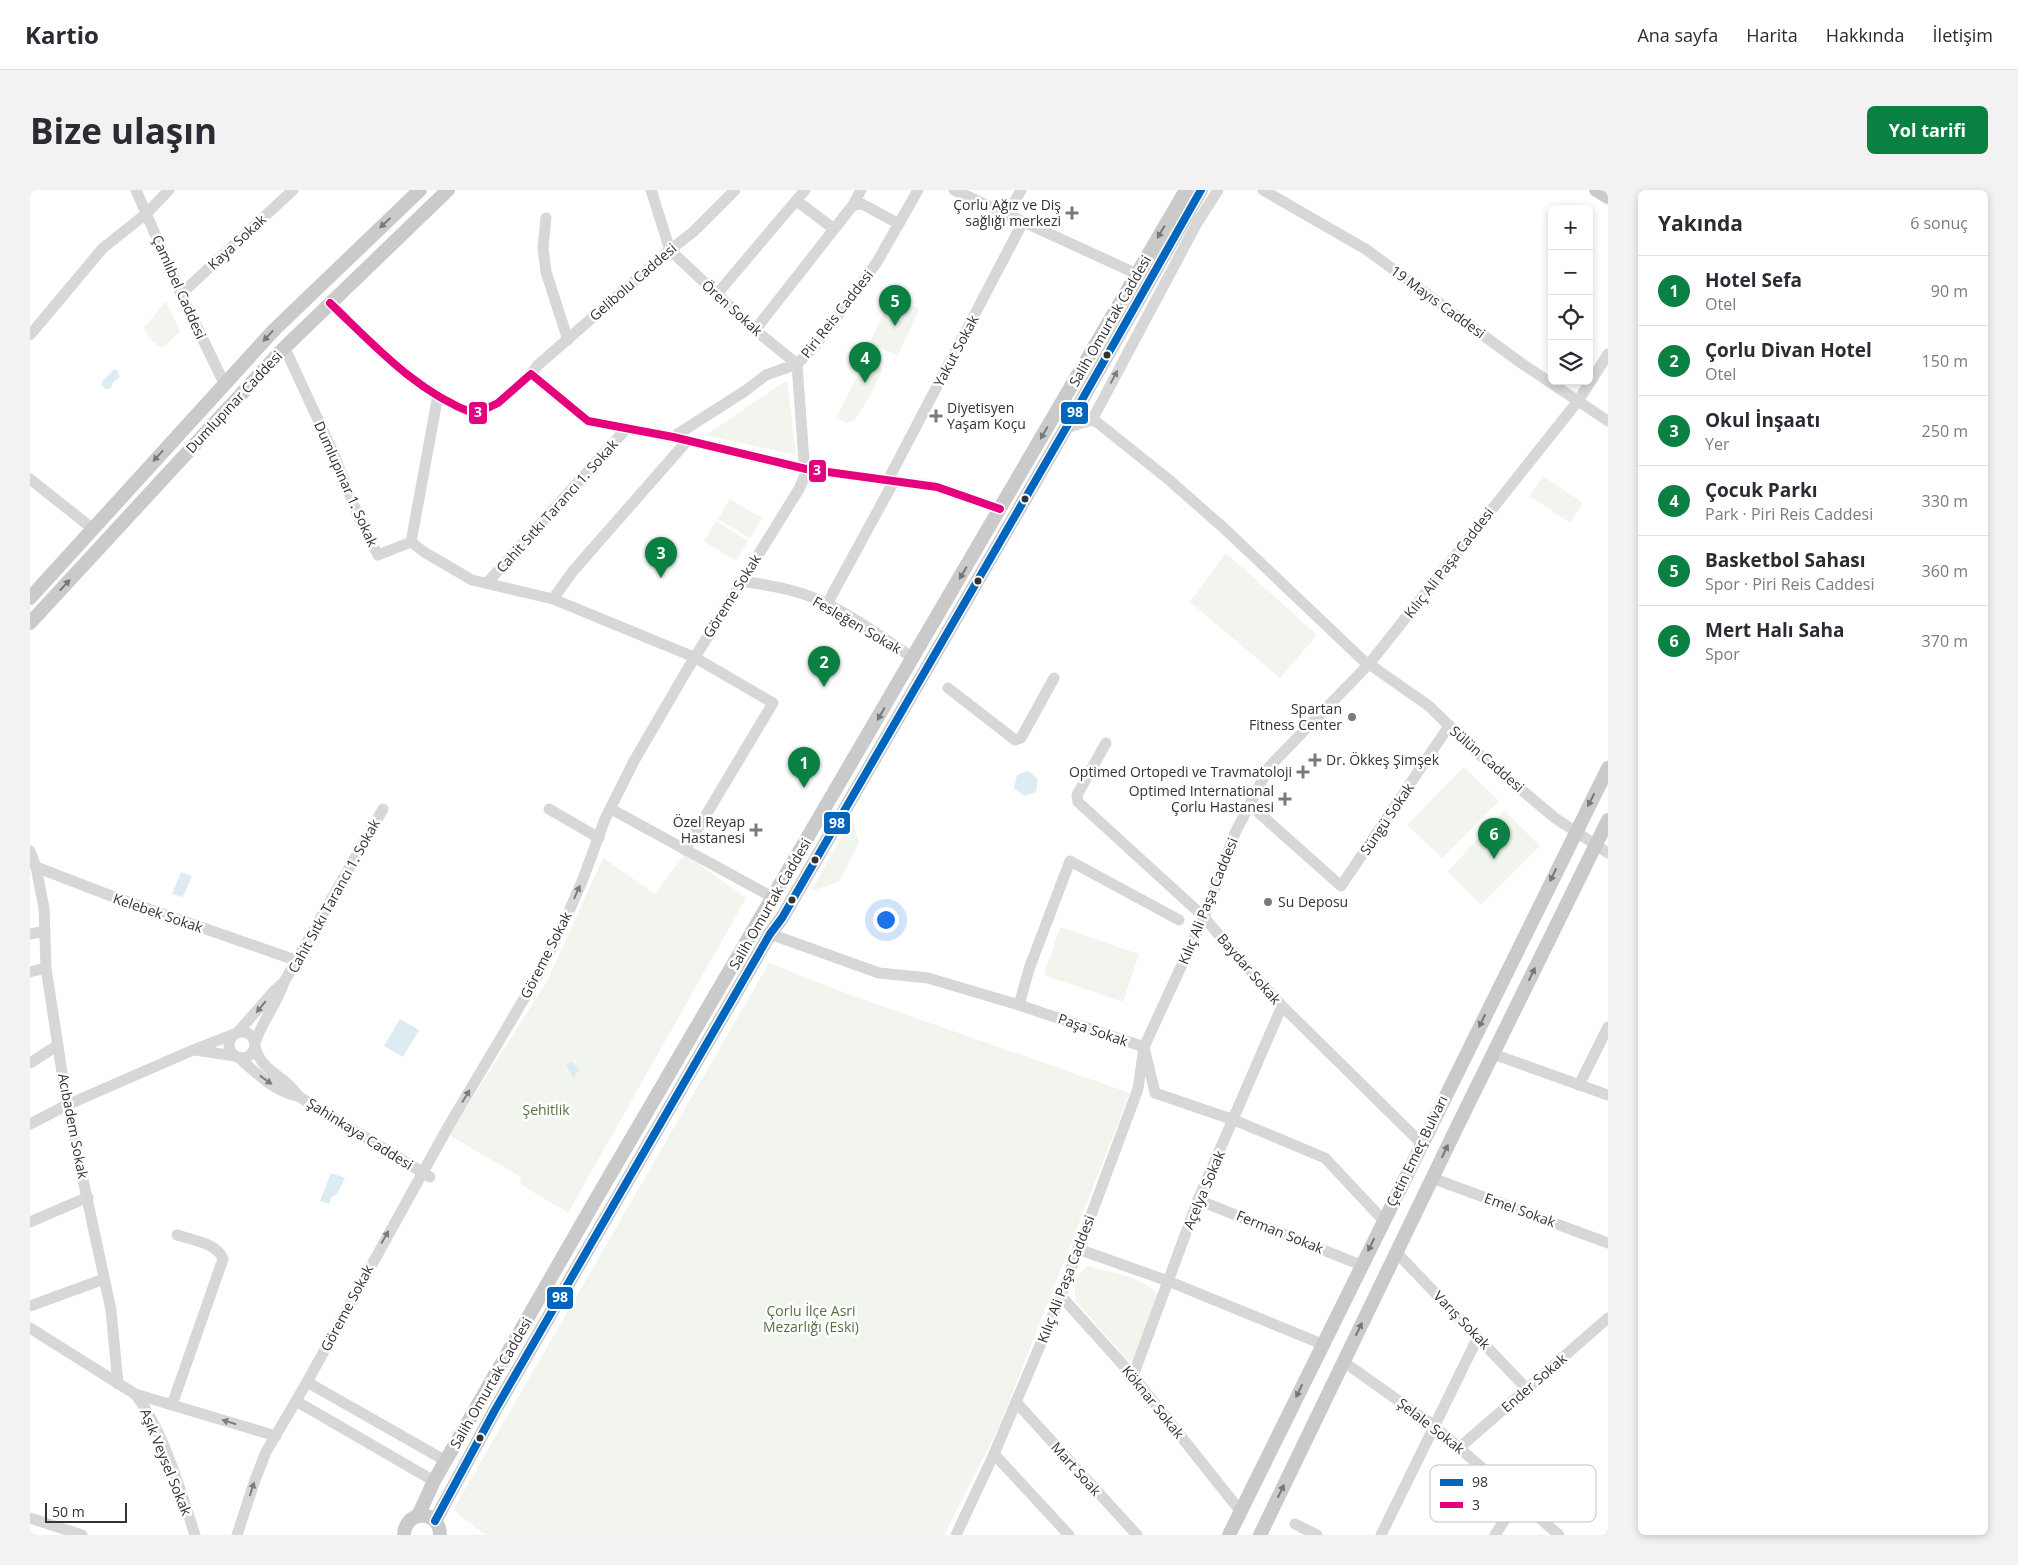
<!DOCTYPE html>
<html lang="tr">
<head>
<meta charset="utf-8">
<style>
	:root { --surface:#fff; --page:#f2f2f3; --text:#2b2b33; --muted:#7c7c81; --line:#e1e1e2; --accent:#0b8043 }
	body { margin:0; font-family:"Open Sans",sans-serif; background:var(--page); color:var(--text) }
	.controls { position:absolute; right:15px; top:15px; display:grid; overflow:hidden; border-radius:8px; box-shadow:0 2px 8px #0003 }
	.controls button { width:45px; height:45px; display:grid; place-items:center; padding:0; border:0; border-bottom:1px solid var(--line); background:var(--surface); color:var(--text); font:25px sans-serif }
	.scale { position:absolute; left:15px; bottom:12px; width:82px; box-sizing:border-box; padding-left:5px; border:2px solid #333; border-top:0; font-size:14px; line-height:18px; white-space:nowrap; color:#333; -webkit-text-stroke:4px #fff; paint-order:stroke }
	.you { position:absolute; left:855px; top:729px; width:18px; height:18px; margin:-12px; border:4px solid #fff; border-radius:50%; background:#1a73e8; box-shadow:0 0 0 8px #1a73e833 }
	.badge { display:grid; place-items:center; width:32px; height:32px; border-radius:50%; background:var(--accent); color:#fff; font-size:16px; font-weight:700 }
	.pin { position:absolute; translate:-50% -41px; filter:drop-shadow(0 1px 2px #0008) }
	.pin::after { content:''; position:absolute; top:26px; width:18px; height:15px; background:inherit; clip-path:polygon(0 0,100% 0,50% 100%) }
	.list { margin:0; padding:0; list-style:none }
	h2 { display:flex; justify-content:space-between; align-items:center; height:65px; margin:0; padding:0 20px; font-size:21px }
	h2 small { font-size:16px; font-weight:400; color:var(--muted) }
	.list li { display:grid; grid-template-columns:32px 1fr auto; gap:15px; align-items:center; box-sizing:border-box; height:70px; padding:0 20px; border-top:1px solid var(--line) }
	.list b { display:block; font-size:19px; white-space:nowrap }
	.list p { margin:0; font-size:16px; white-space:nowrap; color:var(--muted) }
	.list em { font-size:16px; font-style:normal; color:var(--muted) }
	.icon { flex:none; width:28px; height:28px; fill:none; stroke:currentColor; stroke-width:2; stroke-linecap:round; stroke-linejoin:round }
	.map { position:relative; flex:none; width:1578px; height:1345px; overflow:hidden; border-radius:8px }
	header { display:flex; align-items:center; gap:30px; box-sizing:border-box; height:70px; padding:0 25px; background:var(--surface); border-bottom:1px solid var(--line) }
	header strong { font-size:24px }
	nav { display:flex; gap:28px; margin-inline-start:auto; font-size:18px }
	.intro { display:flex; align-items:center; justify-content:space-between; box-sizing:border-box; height:120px; padding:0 30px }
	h1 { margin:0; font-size:35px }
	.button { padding:12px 22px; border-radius:8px; background:var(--accent); color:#fff; font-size:18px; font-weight:700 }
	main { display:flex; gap:30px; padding:0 30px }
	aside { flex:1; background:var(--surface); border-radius:8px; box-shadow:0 2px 8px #0003 }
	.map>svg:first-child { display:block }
	.green { fill:#f1f5ed }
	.water { fill:#ddebf3 }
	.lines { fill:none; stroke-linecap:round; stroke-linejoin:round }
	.minor { stroke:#d7d7d7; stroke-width:11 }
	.major { stroke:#cacaca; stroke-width:14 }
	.bus-1-casing { stroke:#fff; stroke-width:11 }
	.bus-2-casing { stroke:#fff; stroke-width:11 }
	.bus-1 { stroke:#0065bd; stroke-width:8 }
	.bus-2 { stroke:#e5007d; stroke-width:8 }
	.oneway { fill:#777 }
	.oneway2 { fill:#7d7d7d }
	.poi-dot { fill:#7a7a7a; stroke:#fff; stroke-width:2 }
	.bus-dot { fill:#333; stroke:#fff; stroke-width:2 }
	.labels { text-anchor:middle; stroke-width:5; stroke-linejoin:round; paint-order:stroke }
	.poi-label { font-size:14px; fill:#333; stroke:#fff; text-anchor:end }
	.street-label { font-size:14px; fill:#333; stroke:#fff }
	.park-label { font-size:14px; fill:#56703f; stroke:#fff }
	.key { fill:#fff; stroke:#c2c2c2; stroke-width:1 }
	.key-label { font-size:14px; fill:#333 }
	.line-badge { stroke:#fff; stroke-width:2 }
	.badge-label { font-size:14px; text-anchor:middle; font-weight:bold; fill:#fff }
</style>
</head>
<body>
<header>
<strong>Kartio</strong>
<nav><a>Ana sayfa</a><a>Harita</a><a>Hakkında</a><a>İletişim</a></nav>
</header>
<div class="intro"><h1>Bize ulaşın</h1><a class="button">Yol tarifi</a></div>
<main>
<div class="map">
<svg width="1578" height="1345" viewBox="0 0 1578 1345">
	<rect width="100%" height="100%" fill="#fff"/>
	<g class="green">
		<polygon points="861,107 889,119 868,166 840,153"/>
		<polygon points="136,111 150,142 131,158 119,148 114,138"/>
		<polygon points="837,168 851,176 852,180 840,206 824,231 816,233 806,228"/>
		<polygon points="757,190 766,265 676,245"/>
		<polygon points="1513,286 1553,313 1540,333 1500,306"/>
		<polygon points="700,309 732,328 720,348 688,329"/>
		<polygon points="686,331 718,351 706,371 674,351"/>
		<polygon points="1196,363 1287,445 1250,488 1160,412"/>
		<polygon points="1434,577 1469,611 1412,668 1377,635"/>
		<polygon points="1474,621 1510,656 1451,715 1418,681"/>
		<polygon points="822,628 829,653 809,692 781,701"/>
		<polygon points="655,664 716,708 538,1023 490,994 491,987 419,945 516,793 573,668 625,704"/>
		<polygon points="1030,737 1109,764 1093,812 1014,785"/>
		<polygon points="739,773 826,807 1100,903 969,1237 914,1345 456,1345 423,1320"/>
		<path d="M1057,1076C1081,1083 1115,1086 1129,1107L1108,1166L1099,1172L1045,1110V1089Z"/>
	</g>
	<g class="water">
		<polygon points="83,180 87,180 90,187 84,191 80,199 76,199 72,196 72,192"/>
		<polygon points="998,581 1008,589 1006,602 995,606 984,598 987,585"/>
		<polygon points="151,682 162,686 153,707 142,704"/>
		<polygon points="370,829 389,840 373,867 354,856"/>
		<polygon points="542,872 549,880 543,888 536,874"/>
		<polygon points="301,983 315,988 307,1004 302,1007 299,1014 290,1011"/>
	</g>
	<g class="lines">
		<g class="minor">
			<polyline points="106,0 151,104 194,193"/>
			<polyline points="924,0 1107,84"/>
			<polyline points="1233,0 1337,60 1491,173 1578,231"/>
			<polyline points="767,11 804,39"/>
			<polyline points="823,15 831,0"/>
			<polyline points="977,25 991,0"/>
			<polyline points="516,28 513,58 516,82 538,150"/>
			<polyline points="151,104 263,0"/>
			<polyline points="687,104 775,0"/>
			<path d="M300,113C344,155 386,202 445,224L468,213L501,184L558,231L643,247L776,279L907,297L970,319"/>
			<polyline points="725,140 823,15 832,14 869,34"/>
			<polyline points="0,145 73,58 117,23 139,0"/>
			<polyline points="252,160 258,165 303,262 330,331 348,365 381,352 394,362 442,390 523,409 664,467 743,513 655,660"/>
			<polyline points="501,184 508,175 640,60 663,42 705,0"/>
			<polyline points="1062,230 1167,33 1188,0"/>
			<polyline points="1036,238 1062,230 1068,233 1138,289 1197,341 1338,475"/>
			<polyline points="643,247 715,201 736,185 767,174 785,156 847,72 888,0"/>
			<polyline points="0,289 63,339"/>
			<polyline points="858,290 993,32"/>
			<polyline points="381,352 408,205"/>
			<path d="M711,391C738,395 764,399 789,410C822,425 853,448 883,468"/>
			<polyline points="457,393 597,238"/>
			<polyline points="523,409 543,381 657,251"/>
			<polyline points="797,414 864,291"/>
			<polyline points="1339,474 1399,516 1445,561 1525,628 1578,663"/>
			<polyline points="918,498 985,550 991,548 1024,488"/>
			<polyline points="1076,553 1047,605 1048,612 1174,727 1198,756 1252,816 1391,953"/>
			<polyline points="1220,615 1311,696 1419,536"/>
			<polyline points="519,619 569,648"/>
			<polyline points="581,619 744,708"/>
			<polyline points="0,661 6,677 84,707 268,771"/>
			<polyline points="6,677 14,718 16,778 37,915 81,1120 88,1194"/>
			<polyline points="0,744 15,741"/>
			<polyline points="740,744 849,783 898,788 989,815 1114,857 1125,903 1204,930 1295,968 1353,1030"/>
			<polyline points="0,782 16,778"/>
			<polyline points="989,815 999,779 1040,671 1149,730"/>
			<polyline points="208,842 244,801 253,793"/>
			<circle cx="212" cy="855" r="13"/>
			<path d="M225,853C232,831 247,814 254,792L353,619"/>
			<path d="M225,857C232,883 255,885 268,906"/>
			<polyline points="165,860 205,866"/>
			<polyline points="1463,864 1578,905"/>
			<path d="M208,867C226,883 245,902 268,906L400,987"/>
			<polyline points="0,873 28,855"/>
			<polyline points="1549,895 1578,837"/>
			<polyline points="0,934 37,915 163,860 204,844"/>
			<polyline points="1402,988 1578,1053"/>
			<polyline points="1168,1010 1331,1075"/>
			<polyline points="0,1032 58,1007"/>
			<polyline points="1048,1059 1138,1091 1292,1154"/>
			<polyline points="1366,1062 1497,1199"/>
			<polyline points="1031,1106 1103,1186 1211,1322"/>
			<polyline points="0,1116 74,1089"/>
			<path d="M0,1138L105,1204C133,1239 151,1302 165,1345"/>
			<polyline points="1314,1172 1404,1236 1529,1345"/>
			<polyline points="1103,1186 1168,1010 1252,816"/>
			<polyline points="277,1192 416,1271"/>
			<polyline points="105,1204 246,1246"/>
			<polyline points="266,1211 404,1291"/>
			<polyline points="986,1212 1107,1345"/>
			<path d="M142,1215L193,1069C187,1053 162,1050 147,1045"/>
			<polyline points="1429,1258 1578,1128"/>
			<polyline points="964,1264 1039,1345"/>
			<polyline points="0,1328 52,1345"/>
			<polyline points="1265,1334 1287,1345"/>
			<polyline points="207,1345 225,1290 236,1262 277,1192 418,937 507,787 533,735 553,689 575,629 604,571 657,480 769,299 775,285 767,174 725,140 640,60 621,0"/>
			<polyline points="926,1345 964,1264 1031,1106 1108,899 1114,857 1174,727 1205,643 1239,577 1339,474 1548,211 1578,164"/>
			<polyline points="1351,1345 1448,1147"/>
			<polyline points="1465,1345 1488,1309"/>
		</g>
		<g class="major">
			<polyline points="1566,0 1578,7"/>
			<polyline points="0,408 244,140 390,0"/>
			<polyline points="0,433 252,160 418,0"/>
			<polyline points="388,1326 404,1291 566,1009 1156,0"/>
			<polyline points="405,1331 465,1220 740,744 752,728 1036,238 1171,0"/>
			<path d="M374,1345C375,1319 410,1319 410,1345"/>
			<polyline points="1199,1345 1578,578"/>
			<polyline points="1230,1345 1427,937 1578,630"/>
		</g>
		<defs>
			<polyline id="bus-1" points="405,1331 465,1220 740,744 752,728 1036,238 1171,0"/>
			<path id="bus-2" d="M300,113C344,155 386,202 445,224L468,213L501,184L558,231L643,247L776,279L907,297L970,319"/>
		</defs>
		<use href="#bus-1" class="bus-1-casing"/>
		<use href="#bus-2" class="bus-2-casing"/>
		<use href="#bus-1" class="bus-1"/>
		<use href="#bus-2" class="bus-2"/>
	</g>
	<defs><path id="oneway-solid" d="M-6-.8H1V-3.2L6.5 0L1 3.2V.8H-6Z" transform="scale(1.25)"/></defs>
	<g class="oneway">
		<use href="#oneway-solid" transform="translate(355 33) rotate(137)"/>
		<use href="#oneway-solid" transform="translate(1131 42) rotate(120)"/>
		<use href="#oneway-solid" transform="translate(238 146) rotate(133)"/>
		<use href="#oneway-solid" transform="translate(1014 243) rotate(120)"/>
		<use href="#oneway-solid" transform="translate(128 266) rotate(132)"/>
		<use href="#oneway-solid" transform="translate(933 383) rotate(120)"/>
		<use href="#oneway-solid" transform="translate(35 395) rotate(-47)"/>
		<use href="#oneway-solid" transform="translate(851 524) rotate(120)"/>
		<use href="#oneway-solid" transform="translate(1561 610) rotate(117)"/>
		<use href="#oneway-solid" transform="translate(1523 685) rotate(116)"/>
		<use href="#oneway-solid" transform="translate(1502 784) rotate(-64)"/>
		<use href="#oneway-solid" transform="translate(1452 831) rotate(116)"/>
		<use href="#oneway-solid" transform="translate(1415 961) rotate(-64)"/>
		<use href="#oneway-solid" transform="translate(1341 1055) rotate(116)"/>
		<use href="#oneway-solid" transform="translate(1329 1139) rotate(-64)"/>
		<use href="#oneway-solid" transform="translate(1269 1201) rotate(116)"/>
		<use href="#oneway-solid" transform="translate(1251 1301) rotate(-64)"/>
	</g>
	<g class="oneway2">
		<use href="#oneway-solid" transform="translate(1084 187) rotate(-62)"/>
		<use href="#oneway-solid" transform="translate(547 702) rotate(-66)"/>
		<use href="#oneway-solid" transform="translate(231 817) rotate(129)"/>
		<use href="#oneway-solid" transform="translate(236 890) rotate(36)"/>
		<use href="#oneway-solid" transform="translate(436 906) rotate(-59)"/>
		<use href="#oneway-solid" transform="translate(355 1047) rotate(-61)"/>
		<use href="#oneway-solid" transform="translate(199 1232) rotate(-163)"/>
		<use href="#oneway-solid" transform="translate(222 1299) rotate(-72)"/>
	</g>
	<g class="poi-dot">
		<path d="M1039.5 15.5h5v5h5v5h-5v5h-5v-5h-5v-5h5z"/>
		<path d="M903.5 218.5h5v5h5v5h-5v5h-5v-5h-5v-5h5z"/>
		<circle cx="1322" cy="527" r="5"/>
		<path d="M1282.5 562.5h5v5h5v5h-5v5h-5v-5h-5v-5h5z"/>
		<path d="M1270.5 574.5h5v5h5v5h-5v5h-5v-5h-5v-5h5z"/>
		<path d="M1252.5 601.5h5v5h5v5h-5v5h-5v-5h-5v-5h5z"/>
		<path d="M723.5 632.5h5v5h5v5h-5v5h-5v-5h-5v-5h5z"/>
		<circle cx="1238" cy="712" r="5"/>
	</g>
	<g class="bus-dot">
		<circle cx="1077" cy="165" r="4.5"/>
		<circle cx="995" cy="309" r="4.5"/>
		<circle cx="948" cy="391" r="4.5"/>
		<circle cx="785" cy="670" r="4.5"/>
		<circle cx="762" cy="710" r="4.5"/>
		<circle cx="450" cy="1248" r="4.5"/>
	</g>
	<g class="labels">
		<g class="poi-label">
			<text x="1031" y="20">Çorlu Ağız ve Diş<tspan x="1031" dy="16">sağlığı merkezi</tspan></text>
			<text x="917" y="223" text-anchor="start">Diyetisyen<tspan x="917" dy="16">Yaşam Koçu</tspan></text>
			<text x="1312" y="524">Spartan<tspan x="1312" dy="16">Fitness Center</tspan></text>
			<text x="1296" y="575" text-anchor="start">Dr. Ökkeş Şimşek</text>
			<text x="1262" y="587">Optimed Ortopedi ve Travmatoloji</text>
			<text x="1244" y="606">Optimed International<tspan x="1244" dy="16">Çorlu Hastanesi</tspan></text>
			<text x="715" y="637">Özel Reyap<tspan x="715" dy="16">Hastanesi</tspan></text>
			<text x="1248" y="717" text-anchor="start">Su Deposu</text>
		</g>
		<g class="street-label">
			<text transform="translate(207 52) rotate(-43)" y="5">Kaya Sokak</text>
			<text transform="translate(603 92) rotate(-41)" y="5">Gelibolu Caddesi</text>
			<text transform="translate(149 97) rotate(66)" y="5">Çamlıbel Caddesi</text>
			<text transform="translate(1408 112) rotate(36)" y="5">19 Mayıs Caddesi</text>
			<text transform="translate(702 118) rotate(42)" y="5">Ören Sokak</text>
			<text transform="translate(807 124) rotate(-52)" y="5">Piri Reis Caddesi</text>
			<text transform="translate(1080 131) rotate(-60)" y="5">Salih Omurtak Caddesi</text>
			<text transform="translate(926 161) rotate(-62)" y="5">Yakut Sokak</text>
			<text transform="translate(204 212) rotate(-47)" y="5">Dumlupınar Caddesi</text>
			<text transform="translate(316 294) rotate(66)" y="5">Dumlupınar 1. Sokak</text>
			<text transform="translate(527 316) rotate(-48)" y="5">Cahit Sıtkı Tarancı 1. Sokak</text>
			<text transform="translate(1419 373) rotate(-52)" y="5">Kılıç Ali Paşa Caddesi</text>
			<text transform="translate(702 406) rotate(-58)" y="5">Göreme Sokak</text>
			<text transform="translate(827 435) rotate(30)" y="5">Fesleğen Sokak</text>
			<text transform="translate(1457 569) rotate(41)" y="5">Sülün Caddesi</text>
			<text transform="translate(1357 629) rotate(-56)" y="5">Süngü Sokak</text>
			<text transform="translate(304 706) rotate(-61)" y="5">Cahit Sıtkı Tarancı 1. Sokak</text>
			<text transform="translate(1178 711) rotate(-68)" y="5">Kılıç Ali Paşa Caddesi</text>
			<text transform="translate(740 714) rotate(-60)" y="5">Salih Omurtak Caddesi</text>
			<text transform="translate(128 723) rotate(19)" y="5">Kelebek Sokak</text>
			<text transform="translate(516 765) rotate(-63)" y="5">Göreme Sokak</text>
			<text transform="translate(1219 779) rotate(49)" y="5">Baydar Sokak</text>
			<text transform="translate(1063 840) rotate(19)" y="5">Paşa Sokak</text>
			<text transform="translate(43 936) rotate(79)" y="5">Acıbadem Sokak</text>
			<text transform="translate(330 944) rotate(32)" y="5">Şahinkaya Caddesi</text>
			<text transform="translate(1387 961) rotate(-64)" y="5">Çetin Emeç Bulvarı</text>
			<text transform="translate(1174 1000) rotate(-67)" y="5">Açelya Sokak</text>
			<text transform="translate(1490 1020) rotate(20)" y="5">Emel Sokak</text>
			<text transform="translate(1250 1042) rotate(22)" y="5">Ferman Sokak</text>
			<text transform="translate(1036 1089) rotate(-69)" y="5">Kılıç Ali Paşa Caddesi</text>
			<text transform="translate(317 1118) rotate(-62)" y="5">Göreme Sokak</text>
			<text transform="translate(1432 1130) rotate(46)" y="5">Varış Sokak</text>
			<text transform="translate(461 1193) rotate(-60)" y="5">Salih Omurtak Caddesi</text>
			<text transform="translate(1504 1193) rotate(-41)" y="5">Ender Sokak</text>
			<text transform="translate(1123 1212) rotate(51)" y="5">Köknar Sokak</text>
			<text transform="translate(1401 1236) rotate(38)" y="5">Şelale Sokak</text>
			<text transform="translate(136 1272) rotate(68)" y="5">Aşık Veysel Sokak</text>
			<text transform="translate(1046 1279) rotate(48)" y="5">Mart Soak</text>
		</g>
		<g class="park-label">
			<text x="516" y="925">Şehitlik</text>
			<text x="781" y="1126">Çorlu İlçe Asri<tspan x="781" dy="16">Mezarlığı (Eski)</tspan></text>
		</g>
	</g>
	<rect x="1400" y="1275" width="166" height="57" rx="8" class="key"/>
	<rect x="1410" y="1289" width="23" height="7" fill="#0065bd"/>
	<rect x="1410" y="1312" width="23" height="6" fill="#e5007d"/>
	<g class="key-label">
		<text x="1442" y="1297">98</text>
		<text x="1442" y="1320">3</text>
	</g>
	<g class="line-badge">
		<rect x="438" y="211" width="20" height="24" rx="5" fill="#e5007d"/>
		<rect x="1030" y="211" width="29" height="24" rx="5" fill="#0065bd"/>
		<rect x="778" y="269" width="19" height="24" rx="5" fill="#e5007d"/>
		<rect x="793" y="621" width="28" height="24" rx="5" fill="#0065bd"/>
		<rect x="516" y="1096" width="28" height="24" rx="5" fill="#0065bd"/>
	</g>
	<g class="badge-label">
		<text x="448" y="227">3</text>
		<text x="1045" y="227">98</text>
		<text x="787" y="285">3</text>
		<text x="807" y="638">98</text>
		<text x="530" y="1112">98</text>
	</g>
</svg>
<div class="controls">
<button>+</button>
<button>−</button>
<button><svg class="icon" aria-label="locate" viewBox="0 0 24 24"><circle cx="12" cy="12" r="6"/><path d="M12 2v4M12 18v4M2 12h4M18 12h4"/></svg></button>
<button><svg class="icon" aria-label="layers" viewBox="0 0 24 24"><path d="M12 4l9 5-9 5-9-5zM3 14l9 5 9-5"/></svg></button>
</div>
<div class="scale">50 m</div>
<div class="you"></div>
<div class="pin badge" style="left:774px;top:598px">1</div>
<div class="pin badge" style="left:794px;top:497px">2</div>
<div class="pin badge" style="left:631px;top:388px">3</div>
<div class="pin badge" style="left:835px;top:193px">4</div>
<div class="pin badge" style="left:865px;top:136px">5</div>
<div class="pin badge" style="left:1464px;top:669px">6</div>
</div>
<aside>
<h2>Yakında<small>6 sonuç</small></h2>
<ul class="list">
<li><span class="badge">1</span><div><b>Hotel Sefa</b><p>Otel</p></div><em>90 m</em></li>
<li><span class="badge">2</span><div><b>Çorlu Divan Hotel</b><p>Otel</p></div><em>150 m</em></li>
<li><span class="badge">3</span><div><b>Okul İnşaatı</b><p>Yer</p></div><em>250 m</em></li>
<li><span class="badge">4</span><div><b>Çocuk Parkı</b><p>Park · Piri Reis Caddesi</p></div><em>330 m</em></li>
<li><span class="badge">5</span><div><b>Basketbol Sahası</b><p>Spor · Piri Reis Caddesi</p></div><em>360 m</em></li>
<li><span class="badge">6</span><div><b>Mert Halı Saha</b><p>Spor</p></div><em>370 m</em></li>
</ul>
</aside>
</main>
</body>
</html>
